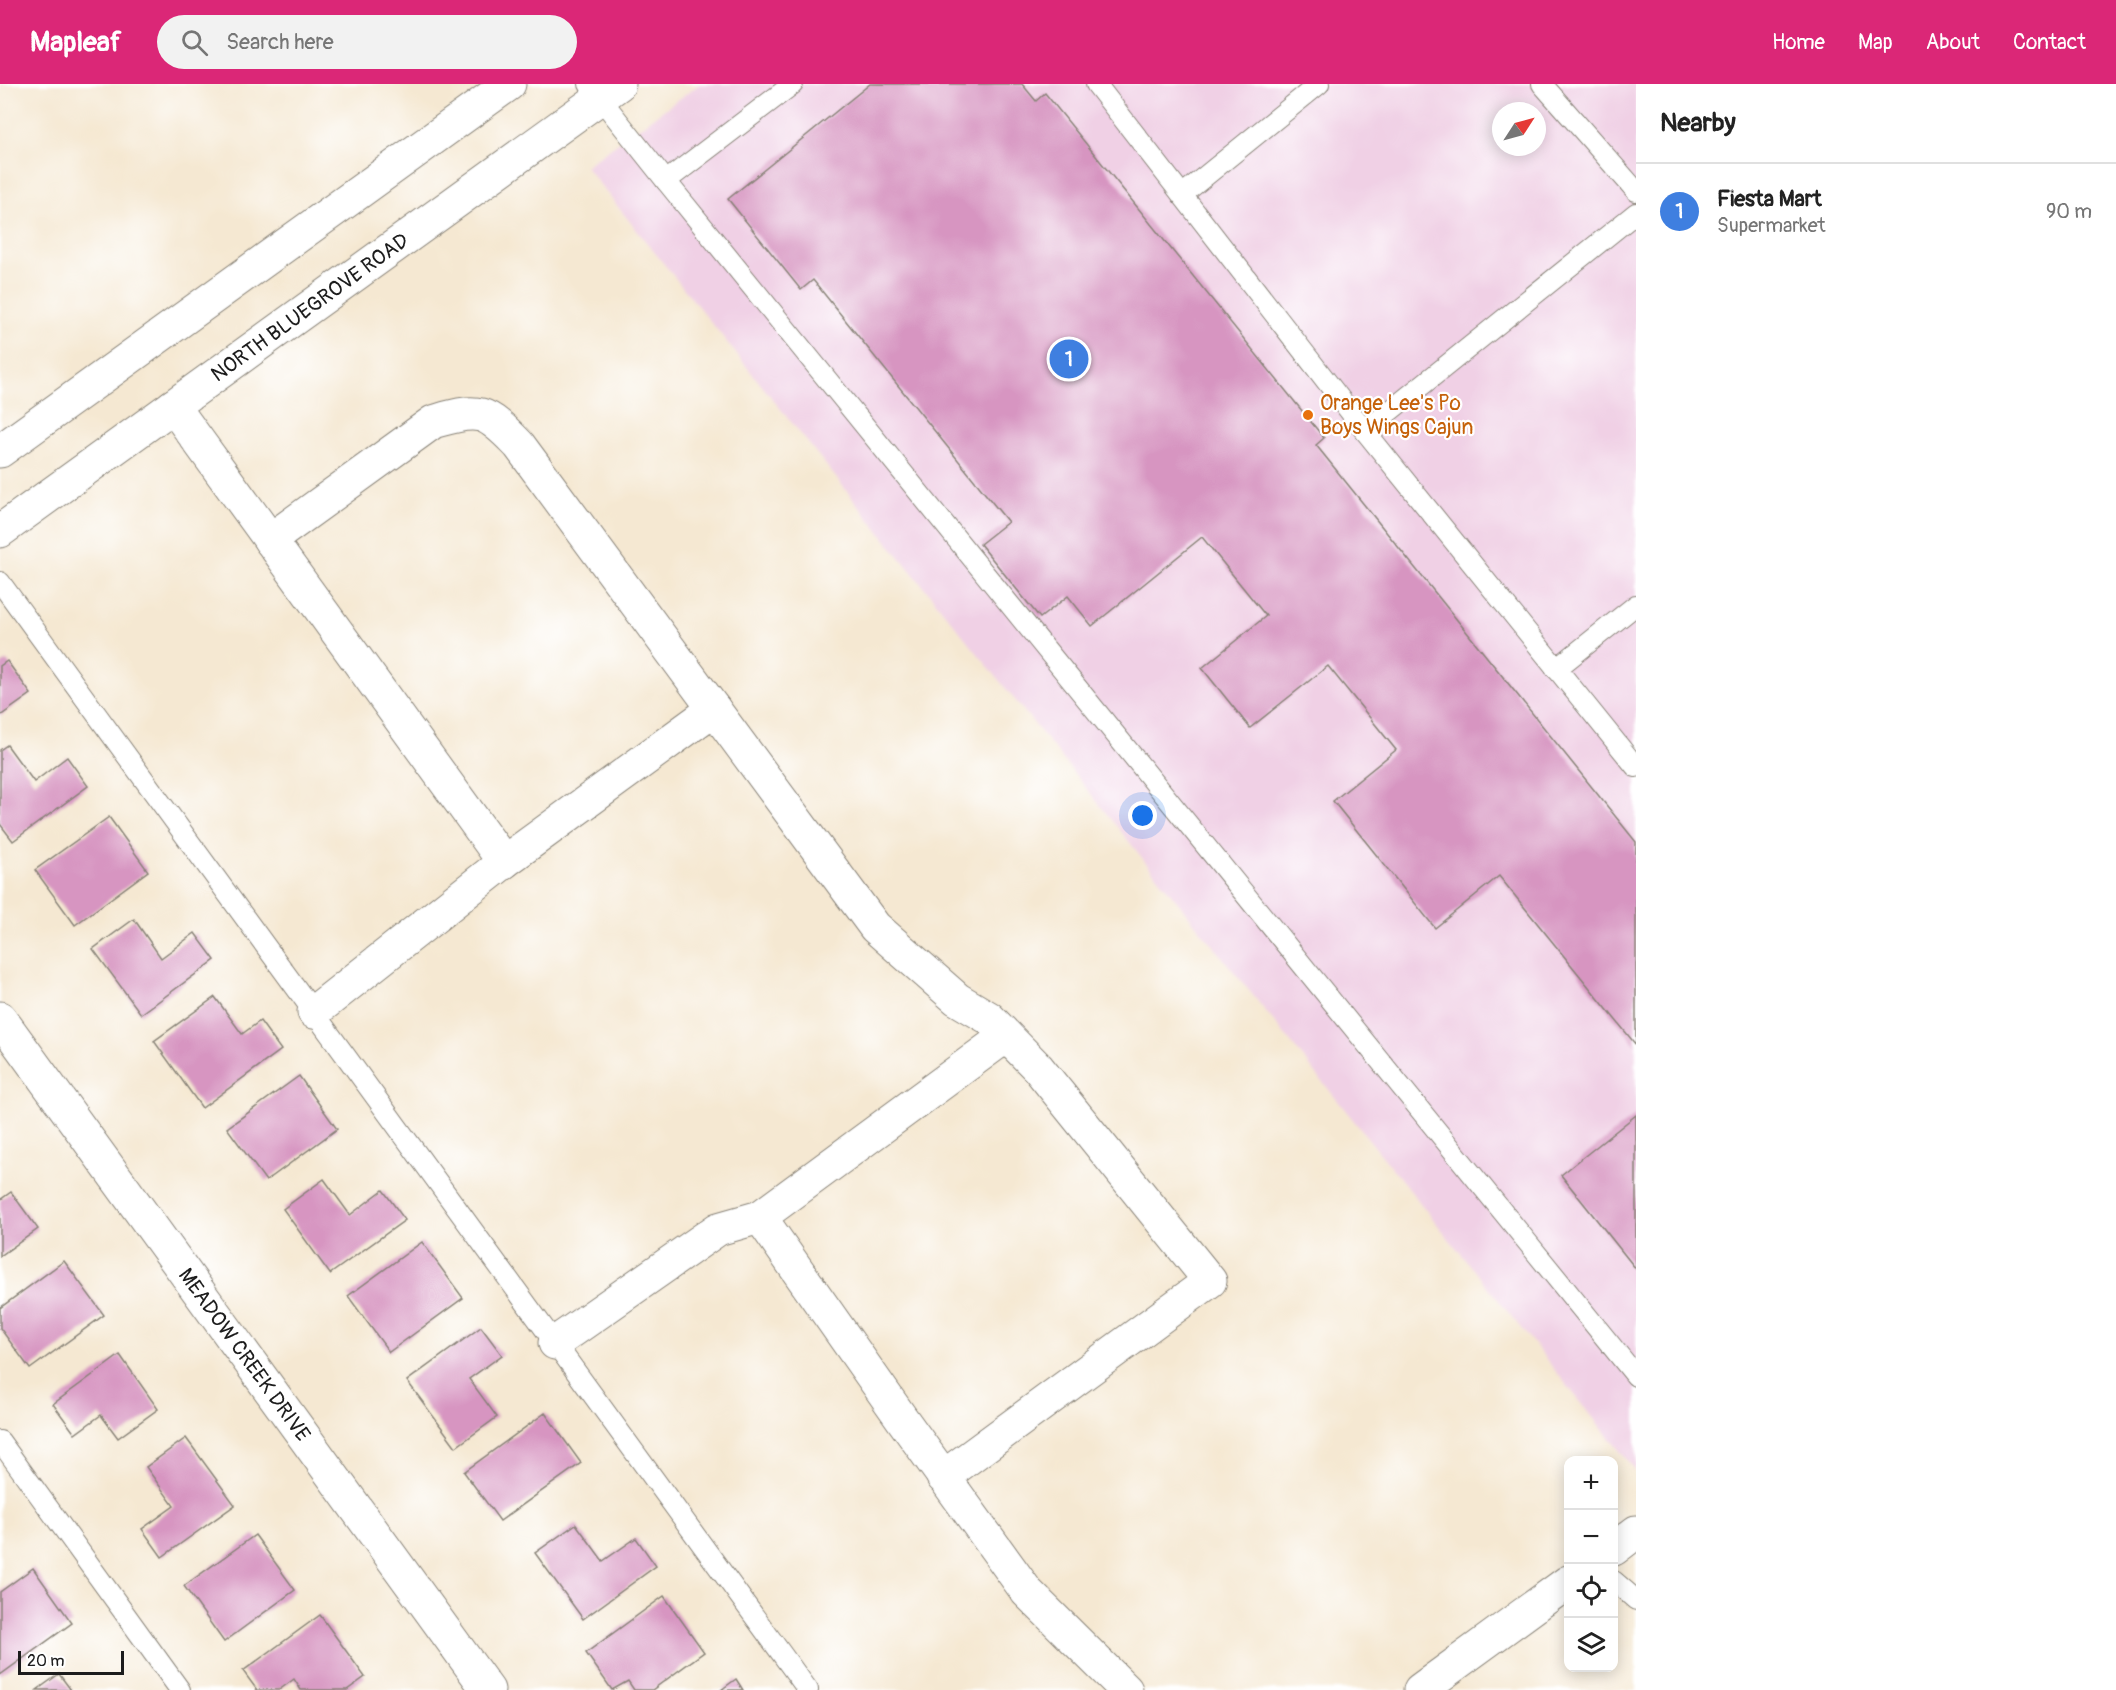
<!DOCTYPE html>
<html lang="en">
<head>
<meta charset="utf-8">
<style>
	:root { --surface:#fff; --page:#f2f2f2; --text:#222; --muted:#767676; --line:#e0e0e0; --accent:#db2777 }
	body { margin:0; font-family:Pangolin,sans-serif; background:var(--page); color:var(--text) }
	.controls { position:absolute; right:18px; bottom:18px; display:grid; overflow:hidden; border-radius:12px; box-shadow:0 3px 15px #0003 }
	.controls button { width:54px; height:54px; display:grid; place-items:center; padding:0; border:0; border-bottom:2px solid var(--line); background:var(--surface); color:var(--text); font:30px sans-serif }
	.compass { position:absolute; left:1492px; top:18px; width:54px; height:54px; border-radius:50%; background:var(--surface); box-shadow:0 3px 15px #0003; rotate:54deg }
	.scale { position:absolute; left:18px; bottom:15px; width:106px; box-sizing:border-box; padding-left:6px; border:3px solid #1c1c1c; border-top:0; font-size:16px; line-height:21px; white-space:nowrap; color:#1c1c1c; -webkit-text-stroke:4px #fff; paint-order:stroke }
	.you { position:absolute; left:1143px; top:732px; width:21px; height:21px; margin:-15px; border:4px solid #fff; border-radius:50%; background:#1a73e8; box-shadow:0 0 0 9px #1a73e833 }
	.badge { display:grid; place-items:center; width:39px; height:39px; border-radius:50%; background:var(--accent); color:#fff; font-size:20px; font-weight:700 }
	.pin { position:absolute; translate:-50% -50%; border:3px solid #fff; box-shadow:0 2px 6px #0006 }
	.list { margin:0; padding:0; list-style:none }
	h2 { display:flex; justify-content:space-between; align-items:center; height:78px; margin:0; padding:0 24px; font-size:26px }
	h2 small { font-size:20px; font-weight:400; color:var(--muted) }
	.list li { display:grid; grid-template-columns:39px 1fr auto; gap:18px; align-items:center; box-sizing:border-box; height:96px; padding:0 24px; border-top:2px solid var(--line) }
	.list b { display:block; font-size:22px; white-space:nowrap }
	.list p { margin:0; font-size:20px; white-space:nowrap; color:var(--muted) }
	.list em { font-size:20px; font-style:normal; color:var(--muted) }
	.icon { flex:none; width:33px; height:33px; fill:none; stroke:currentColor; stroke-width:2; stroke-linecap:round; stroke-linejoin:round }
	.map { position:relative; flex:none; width:1636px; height:1606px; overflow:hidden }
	header { display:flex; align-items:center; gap:36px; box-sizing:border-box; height:84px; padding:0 30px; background:var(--accent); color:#fff }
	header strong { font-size:28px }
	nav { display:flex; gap:33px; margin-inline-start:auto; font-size:21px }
	.search { width:420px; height:54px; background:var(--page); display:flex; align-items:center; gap:15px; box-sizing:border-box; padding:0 21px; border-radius:33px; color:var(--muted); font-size:22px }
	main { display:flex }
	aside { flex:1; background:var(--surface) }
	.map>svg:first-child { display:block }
	.built { fill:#f0d0e5; fill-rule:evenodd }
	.building { fill:#d795c1 }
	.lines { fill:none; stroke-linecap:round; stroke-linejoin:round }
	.service-casing { stroke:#888277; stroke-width:22 }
	.minor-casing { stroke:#888277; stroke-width:35 }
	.tertiary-casing { stroke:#888277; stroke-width:35 }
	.secondary-casing { stroke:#888277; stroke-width:35 }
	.service { stroke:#fff; stroke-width:20 }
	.minor { stroke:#fff; stroke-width:33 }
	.tertiary { stroke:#fff; stroke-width:33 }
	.secondary { stroke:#fff; stroke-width:33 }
	.food-dot { fill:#e8710a; stroke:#fff; stroke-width:2 }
	.labels { text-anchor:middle; stroke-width:4.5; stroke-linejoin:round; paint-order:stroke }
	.street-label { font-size:21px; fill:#1c1c1c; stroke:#fff }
	.food-label { font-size:21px; fill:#c56008; stroke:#fff; text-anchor:start }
</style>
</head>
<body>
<header>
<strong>Mapleaf</strong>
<div class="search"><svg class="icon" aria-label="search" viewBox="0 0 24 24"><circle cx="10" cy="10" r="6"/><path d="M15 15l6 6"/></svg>Search here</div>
<nav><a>Home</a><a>Map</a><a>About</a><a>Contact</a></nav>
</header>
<main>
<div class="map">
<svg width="1636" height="1606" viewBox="0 0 1636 1606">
	<rect width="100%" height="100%" fill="#fff"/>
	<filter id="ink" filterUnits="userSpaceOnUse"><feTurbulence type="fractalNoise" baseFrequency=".0167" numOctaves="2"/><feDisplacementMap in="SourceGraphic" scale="12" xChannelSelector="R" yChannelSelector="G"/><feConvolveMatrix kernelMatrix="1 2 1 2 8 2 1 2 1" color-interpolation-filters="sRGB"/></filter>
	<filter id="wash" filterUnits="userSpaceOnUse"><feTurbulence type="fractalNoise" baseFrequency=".008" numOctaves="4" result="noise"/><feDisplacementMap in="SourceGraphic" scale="24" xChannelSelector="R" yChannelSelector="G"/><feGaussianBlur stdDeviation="1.35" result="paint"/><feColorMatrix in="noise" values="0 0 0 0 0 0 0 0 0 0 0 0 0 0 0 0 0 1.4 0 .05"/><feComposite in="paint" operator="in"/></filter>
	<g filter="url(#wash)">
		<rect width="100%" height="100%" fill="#f5e8d2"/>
		<path class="built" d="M700,0H1636V1387L585,82ZM1501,27H1537V63H1501Z"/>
		<g id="blocks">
			<g class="building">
				<polygon points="870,0 1022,0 1036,17 1045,9 1324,354 1316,361 1636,758 1636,961 1499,792 1435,844 1333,717 1396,666 1328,582 1250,644 1202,584 1266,532 1202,453 1092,542 1068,512 1040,534 980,460 1008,438 813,196 801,206 728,115"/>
				<polygon points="7,577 31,610 0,632 0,582"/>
				<polygon points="7,661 34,698 67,673 88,702 13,757 0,740 0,666"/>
				<polygon points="109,733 148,787 75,841 35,786"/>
				<polygon points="134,835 161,874 195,849 215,876 141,930 93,865"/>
				<polygon points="215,913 242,950 260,937 281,966 202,1024 154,957"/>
				<polygon points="299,992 337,1045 266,1097 227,1044"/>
				<polygon points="1636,1031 1636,1185 1561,1091"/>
				<polygon points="324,1095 350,1131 383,1106 405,1136 330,1190 283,1125"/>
				<polygon points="11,1108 38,1145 0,1172 0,1116"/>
				<polygon points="422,1158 463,1214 389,1268 348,1212"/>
				<polygon points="64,1177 104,1231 30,1285 0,1244 0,1224"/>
				<polygon points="481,1243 502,1271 469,1295 497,1333 456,1363 407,1297"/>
				<polygon points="120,1271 158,1325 118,1354 101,1331 75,1350 53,1320"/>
				<polygon points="545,1329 581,1379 500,1437 464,1388"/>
				<polygon points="186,1354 235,1421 162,1473 142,1445 174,1422 146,1383"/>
				<polygon points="576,1440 603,1477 636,1454 656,1482 583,1535 535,1469"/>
				<polygon points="255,1451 295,1506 224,1558 184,1502"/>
				<polygon points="33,1484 72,1539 0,1591 0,1508"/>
				<polygon points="664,1512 704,1568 652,1606 634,1606 628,1597 612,1606 586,1569"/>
				<polygon points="320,1531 365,1593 347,1606 301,1606 294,1595 279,1606 257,1606 243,1587"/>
				<polygon points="59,1590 71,1606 37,1606"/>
				<polygon points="736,1595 743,1606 721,1606"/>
			</g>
		</g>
	</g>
	<g filter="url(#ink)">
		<use href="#blocks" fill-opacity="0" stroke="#888277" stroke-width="1.5"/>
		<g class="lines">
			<defs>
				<g id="service">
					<polyline points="589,0 666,97 1636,1292"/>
					<polyline points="1096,0 1365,347 1636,683"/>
					<polyline points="1542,0 1636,107"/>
					<polyline points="666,97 793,0"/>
					<polyline points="1182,111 1319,0"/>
					<polyline points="1365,347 1636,129"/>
					<polyline points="0,498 808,1606"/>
					<polyline points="1556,585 1636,521"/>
					<polyline points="0,1357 180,1606"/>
					<polyline points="1614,1497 1636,1516"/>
				</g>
				<g id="minor">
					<polyline points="173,322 504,778"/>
					<path d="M270,456L433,338C447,334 466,327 481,331C495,335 509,351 519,361L875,843L957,915L989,934L1038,984L1210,1197L943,1393"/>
					<polyline points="314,928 504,778 714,625"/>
					<path id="s1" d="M0,934L488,1606"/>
					<polyline points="760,1133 902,1335 1027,1508 1126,1606"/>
					<polyline points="555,1259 718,1145 760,1133 1006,952"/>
				</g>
				<g id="tertiary">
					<polyline points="1614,1465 1636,1448"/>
					<polyline points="1420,1606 1568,1498"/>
				</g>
				<g id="secondary">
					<polyline points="0,367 509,0"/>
					<path id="s2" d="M0,447L619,0"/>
				</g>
			</defs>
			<use href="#service" class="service-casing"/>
			<use href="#minor" class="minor-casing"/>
			<use href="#tertiary" class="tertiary-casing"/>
			<use href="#secondary" class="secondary-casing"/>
			<use href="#service" class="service"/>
			<use href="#minor" class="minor"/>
			<use href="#tertiary" class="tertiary"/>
			<use href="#secondary" class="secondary"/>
		</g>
	</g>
	<circle class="food-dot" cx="1308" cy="331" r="6"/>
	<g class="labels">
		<g class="street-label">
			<text dy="7" stroke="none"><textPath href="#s2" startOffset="382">NORTH BLUEGROVE ROAD</textPath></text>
			<text dy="7" stroke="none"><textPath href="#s1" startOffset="416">MEADOW CREEK DRIVE</textPath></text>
		</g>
		<g class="food-label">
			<text x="1320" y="326">Orange Lee's Po<tspan x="1320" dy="24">Boys Wings Cajun</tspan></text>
		</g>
	</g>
</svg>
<div class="controls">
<button>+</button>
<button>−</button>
<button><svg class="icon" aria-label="locate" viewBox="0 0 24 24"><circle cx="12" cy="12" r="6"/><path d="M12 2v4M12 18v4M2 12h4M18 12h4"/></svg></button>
<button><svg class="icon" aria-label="layers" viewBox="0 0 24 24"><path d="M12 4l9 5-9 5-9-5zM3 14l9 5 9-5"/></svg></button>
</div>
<svg class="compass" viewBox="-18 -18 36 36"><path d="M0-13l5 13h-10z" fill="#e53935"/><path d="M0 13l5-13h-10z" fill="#767676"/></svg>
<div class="scale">20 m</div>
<div class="you"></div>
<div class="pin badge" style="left:1069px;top:275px;background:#3f7fe0">1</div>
</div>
<aside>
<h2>Nearby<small></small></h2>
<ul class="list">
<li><span class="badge" style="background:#3f7fe0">1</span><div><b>Fiesta Mart</b><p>Supermarket</p></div><em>90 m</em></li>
</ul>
</aside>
</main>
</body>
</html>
